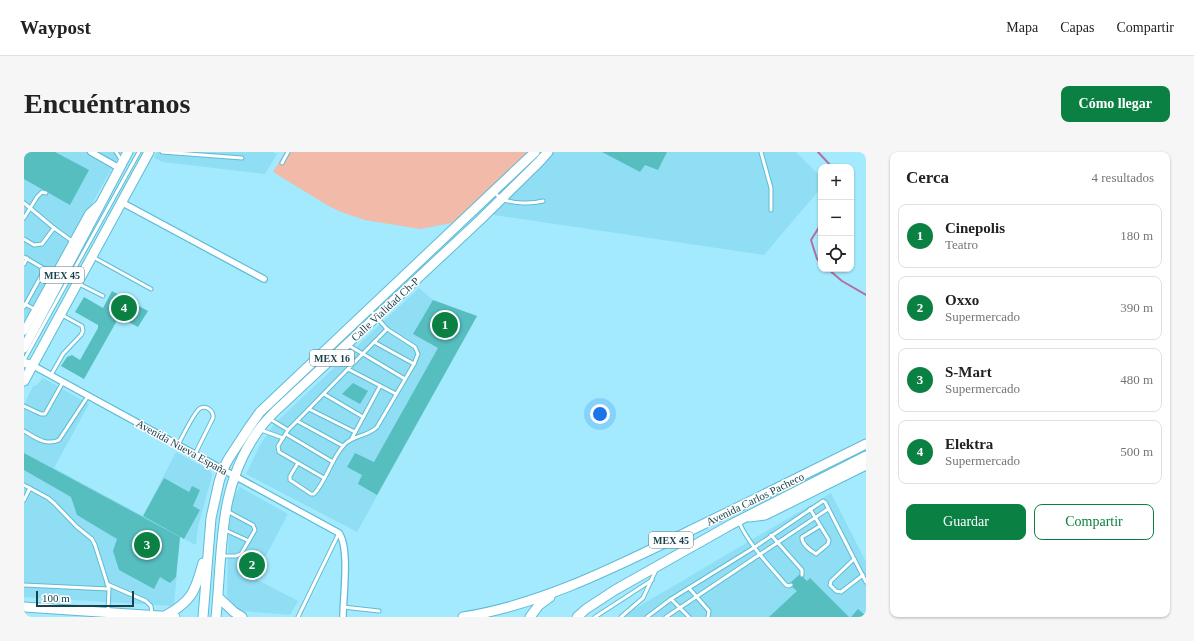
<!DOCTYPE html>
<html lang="es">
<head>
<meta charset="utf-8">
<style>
	:root { --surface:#fff; --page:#f6f6f6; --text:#222; --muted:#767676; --line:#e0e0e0; --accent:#0b8043 }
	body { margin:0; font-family:"Times New Roman",serif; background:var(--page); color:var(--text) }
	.controls { position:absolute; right:12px; top:12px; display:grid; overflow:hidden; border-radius:8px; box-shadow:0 1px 3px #0004 }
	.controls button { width:36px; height:36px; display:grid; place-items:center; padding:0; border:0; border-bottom:1px solid var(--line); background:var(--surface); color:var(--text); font:20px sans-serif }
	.scale { position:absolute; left:12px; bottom:10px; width:98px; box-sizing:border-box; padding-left:4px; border:2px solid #1b424c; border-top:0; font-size:11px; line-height:14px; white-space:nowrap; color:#1b424c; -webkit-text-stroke:3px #fefefe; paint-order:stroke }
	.you { position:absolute; left:576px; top:262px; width:14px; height:14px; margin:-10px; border:3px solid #fff; border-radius:50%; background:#1a73e8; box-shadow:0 0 0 6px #1a73e833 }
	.badge { display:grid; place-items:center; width:26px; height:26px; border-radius:50%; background:var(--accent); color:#fff; font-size:13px; font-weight:700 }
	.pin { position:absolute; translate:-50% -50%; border:2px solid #fff; box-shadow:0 1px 4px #0006 }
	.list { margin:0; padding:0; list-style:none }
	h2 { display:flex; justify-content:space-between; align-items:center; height:52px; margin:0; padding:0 16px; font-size:17px }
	h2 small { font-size:13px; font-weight:400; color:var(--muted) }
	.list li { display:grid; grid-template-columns:26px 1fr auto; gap:12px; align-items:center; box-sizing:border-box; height:64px; margin:0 8px 8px; padding:0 8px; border:1px solid var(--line); border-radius:8px }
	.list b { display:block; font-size:15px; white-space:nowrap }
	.list p { margin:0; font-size:13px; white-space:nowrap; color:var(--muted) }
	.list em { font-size:13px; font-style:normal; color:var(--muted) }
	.actions { display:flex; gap:8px; padding:12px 16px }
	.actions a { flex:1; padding:9px 0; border:1px solid var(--accent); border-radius:8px; text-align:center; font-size:14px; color:var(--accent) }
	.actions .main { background:var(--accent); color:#fff }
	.icon { flex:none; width:22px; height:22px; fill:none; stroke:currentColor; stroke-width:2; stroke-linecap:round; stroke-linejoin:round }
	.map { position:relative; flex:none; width:842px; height:465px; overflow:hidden; border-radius:8px }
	header { display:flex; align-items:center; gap:24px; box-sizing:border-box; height:56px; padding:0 20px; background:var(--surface); border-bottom:1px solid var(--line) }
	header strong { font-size:19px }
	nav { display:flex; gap:22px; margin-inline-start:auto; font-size:14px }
	.intro { display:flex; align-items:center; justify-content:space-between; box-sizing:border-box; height:96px; padding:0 24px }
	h1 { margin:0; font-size:28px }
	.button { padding:10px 18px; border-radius:8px; background:var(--accent); color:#fff; font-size:14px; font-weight:700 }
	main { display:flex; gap:24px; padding:0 24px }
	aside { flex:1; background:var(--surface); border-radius:8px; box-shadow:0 1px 3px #0004 }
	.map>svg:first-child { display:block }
	.built { fill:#8fdef4 }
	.green { fill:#f2baa9 }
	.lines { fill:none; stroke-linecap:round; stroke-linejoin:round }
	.stream { stroke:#b171a0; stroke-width:2 }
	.building { fill:#57bec0 }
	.service-casing { stroke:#5fbbd4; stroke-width:5 }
	.minor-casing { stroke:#5fbbd4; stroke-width:8 }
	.tertiary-casing { stroke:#5fbbd4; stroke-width:9 }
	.secondary-casing { stroke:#5fbbd4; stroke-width:10 }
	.primary-casing { stroke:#5fbbd4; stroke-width:11 }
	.service { stroke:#fff; stroke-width:3 }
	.minor { stroke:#fff; stroke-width:5.5 }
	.tertiary { stroke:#fff; stroke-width:7 }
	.secondary { stroke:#fff; stroke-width:8 }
	.primary { stroke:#fff; stroke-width:9 }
	.labels { text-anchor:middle; stroke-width:3; stroke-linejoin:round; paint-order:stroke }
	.shield { fill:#fefefe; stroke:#5f7a81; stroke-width:1 }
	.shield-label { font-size:10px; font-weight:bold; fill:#1b424c }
	.street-label { font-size:11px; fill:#1b424c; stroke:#fefefe }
</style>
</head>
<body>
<header>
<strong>Waypost</strong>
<nav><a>Mapa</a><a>Capas</a><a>Compartir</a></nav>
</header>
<div class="intro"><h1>Encuéntranos</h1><a class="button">Cómo llegar</a></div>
<main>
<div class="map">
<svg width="842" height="465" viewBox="0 0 842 465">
	<rect width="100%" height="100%" fill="#a3eafe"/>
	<g class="built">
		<polygon points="0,0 97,0 0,172"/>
		<polygon points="133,0 249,0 253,2 241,22 139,10 130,6"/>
		<polygon points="527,0 772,0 797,25 797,36 740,103 463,62"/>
		<polygon points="395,136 409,148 453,164 333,380 222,322 236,293 250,272"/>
		<polygon points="19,226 65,252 30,316 119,364 152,300 187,319 188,324 174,375 172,393 156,385 150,454 0,445 0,253 9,234 13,233"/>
		<polygon points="216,335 264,362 230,426 274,449 266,463 219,459 213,457 203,445 205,370 209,346"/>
		<polygon points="807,341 842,410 842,465 597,465"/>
	</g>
	<polygon class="green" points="261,0 509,0 438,69 396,77 341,68 317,60 303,53 249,20"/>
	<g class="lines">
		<g class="stream">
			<polyline points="794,0 808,15"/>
			<polyline points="797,72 787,88 793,107 797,111"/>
			<polyline points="804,117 818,129 842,143"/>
		</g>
	</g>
	<g class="building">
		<polygon points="0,0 31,0 65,18 46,53 0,27"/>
		<polygon points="578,0 643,0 634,18 621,13 616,20"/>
		<polygon points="88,139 124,159 114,175 95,165 60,227 37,214 43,205 48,203 56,208 74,176 74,173 51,160 60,145 79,156"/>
		<polygon points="409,148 453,164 353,343 334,332 338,323 323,315 331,301 350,310 414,196 389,182"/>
		<polygon points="329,231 344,239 336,252 318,242"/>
		<polygon points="0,301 156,385 152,425 146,431 136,425 130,437 95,418 89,399 93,387 53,363 47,345 0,318"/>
		<polygon points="140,326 165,340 168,334 176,338 169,354 176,358 160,387 119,364"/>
		<polygon points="223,402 238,410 232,422 220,415 218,411"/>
		<polygon points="776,422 783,429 786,426 825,465 745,465 773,439 765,432"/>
		<polygon points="834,457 842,464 842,465 827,465"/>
	</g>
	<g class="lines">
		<defs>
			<g id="service">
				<polyline points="92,0 98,9"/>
				<polyline points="138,0 218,6"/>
				<polyline points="737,0 747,36 747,58"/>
				<polyline points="258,11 264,0"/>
				<path d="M471,41C473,43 476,46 478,47C490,52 508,52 519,49"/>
				<polyline points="0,51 30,76"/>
				<polyline points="0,66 13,45 18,40 22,41"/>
				<polyline points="0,87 10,93 18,92 30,76 48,89"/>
				<polyline points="0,105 31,123"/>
				<polyline points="69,105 127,137"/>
				<polyline points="0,112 3,106"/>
				<polyline points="55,132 79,144"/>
				<polyline points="1,152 12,158"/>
				<polyline points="0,155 21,117"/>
				<polyline points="350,190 390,212"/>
				<polyline points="324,193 381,227"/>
				<polyline points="0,208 115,0"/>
				<polyline points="324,217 372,242"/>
				<polyline points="27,223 39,202 57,183 59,179 58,174 38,163"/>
				<polyline points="300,242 339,265"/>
				<polyline points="0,254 17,262 21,262 39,230"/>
				<polyline points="285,257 331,280"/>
				<polyline points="246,267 264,278"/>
				<polyline points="273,269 319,294"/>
				<polyline points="237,278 259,286"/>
				<path d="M0,279C12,286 22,294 35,288L64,244"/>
				<polyline points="262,282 309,310"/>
				<polyline points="328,286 356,234"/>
				<path d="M154,293C158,285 169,263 175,257C182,252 190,259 189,266L171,302"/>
				<path d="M274,311L266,324V328L287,342H290C303,328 307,307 320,293C329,283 343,285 353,275L390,212L394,202L391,195L363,177"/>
				<polyline points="300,326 255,300 254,294 264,278 273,269 363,177 346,158"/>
				<polyline points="0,333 24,346 30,351 53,375 68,387 71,393 85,437 84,459"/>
				<polyline points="0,348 6,336"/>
				<path d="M786,357L805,388L804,392L792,402C786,398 777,392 778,385L796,374"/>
				<path d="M715,370C725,393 746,414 762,433L765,434L767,433"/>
				<polyline points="201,378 225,389"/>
				<polyline points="747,383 778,418 778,423"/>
				<polyline points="198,404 212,404 217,402 231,378 229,373 203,359"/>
				<polyline points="830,407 807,429 806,433 812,439 817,440 839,423"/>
				<polyline points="83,432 122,449 127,454 128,462"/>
				<polyline points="0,433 85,437"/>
				<polyline points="665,436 685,459 684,465"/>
				<polyline points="647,447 665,465"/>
				<polyline points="319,455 355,459"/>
				<polyline points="274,465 315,381"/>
				<polyline points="571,465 628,428"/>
				<polyline points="597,465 619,446 632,418"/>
				<polyline points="623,465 647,447 731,395 799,349 801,350 842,430"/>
				<polyline points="642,465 804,357"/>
			</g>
			<g id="minor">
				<polyline points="67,0 95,16"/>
				<polyline points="97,50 240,127"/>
				<path d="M8,213L315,381C326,396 319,445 319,465"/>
			</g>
			<polyline id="tertiary" points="0,179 65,61 76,51"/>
			<polyline id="secondary" points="0,211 8,213"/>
			<g id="primary">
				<polyline points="0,196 104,0"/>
				<polyline points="0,229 125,0"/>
				<polyline points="725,365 741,363 842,313"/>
				<polyline points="194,445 210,460 218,465"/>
				<polyline points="0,455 151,465"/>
				<path d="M141,464C168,449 171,440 179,411"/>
				<polyline points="179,465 187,366 195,330 199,317 205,306 226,274 236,260 511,0"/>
				<path d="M192,465C199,399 193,336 234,279C241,269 250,260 259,252L456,68L515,10L524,0"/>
				<path d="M439,465C514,453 583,419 651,386C715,355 778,324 842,292"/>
				<polyline points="506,465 515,453 526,445"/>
				<polyline points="553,465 562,457 591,438 708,372 842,304"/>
			</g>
		</defs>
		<use href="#service" class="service-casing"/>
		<use href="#minor" class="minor-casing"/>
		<use href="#tertiary" class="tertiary-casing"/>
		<use href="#secondary" class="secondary-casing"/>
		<use href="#primary" class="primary-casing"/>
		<use href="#service" class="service"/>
		<use href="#minor" class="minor"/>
		<use href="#tertiary" class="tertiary"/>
		<use href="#secondary" class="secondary"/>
		<use href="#primary" class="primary"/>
	</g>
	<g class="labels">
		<g class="shield">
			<rect x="16" y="115" width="44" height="16" rx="3"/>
			<rect x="286" y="198" width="44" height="16" rx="3"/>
			<rect x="625" y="380" width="44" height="16" rx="3"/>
		</g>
		<g class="shield-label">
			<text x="38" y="127">MEX 45</text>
			<text x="308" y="210">MEX 16</text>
			<text x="647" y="392">MEX 45</text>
		</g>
		<g class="street-label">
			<text transform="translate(361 157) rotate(-43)" y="4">Calle Vialidad Ch-P</text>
			<text transform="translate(158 295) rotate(29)" y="4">Avenida Nueva España</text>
			<text transform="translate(731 347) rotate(-26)" y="4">Avenida Carlos Pacheco</text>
		</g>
	</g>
</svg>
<div class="controls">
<button>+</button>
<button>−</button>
<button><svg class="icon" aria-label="locate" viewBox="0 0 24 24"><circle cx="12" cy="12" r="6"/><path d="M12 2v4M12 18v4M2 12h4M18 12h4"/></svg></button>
</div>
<div class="scale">100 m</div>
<div class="you"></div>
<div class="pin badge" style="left:421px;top:173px">1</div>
<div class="pin badge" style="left:228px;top:413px">2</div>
<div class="pin badge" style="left:123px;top:393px">3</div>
<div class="pin badge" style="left:100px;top:156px">4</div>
</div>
<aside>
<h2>Cerca<small>4 resultados</small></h2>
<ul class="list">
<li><span class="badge">1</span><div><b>Cinepolis</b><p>Teatro</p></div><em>180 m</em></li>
<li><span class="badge">2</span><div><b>Oxxo</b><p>Supermercado</p></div><em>390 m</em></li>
<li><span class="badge">3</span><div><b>S-Mart</b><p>Supermercado</p></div><em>480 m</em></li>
<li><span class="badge">4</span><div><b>Elektra</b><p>Supermercado</p></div><em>500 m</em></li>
</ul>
<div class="actions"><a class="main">Guardar</a><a>Compartir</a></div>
</aside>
</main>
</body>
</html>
